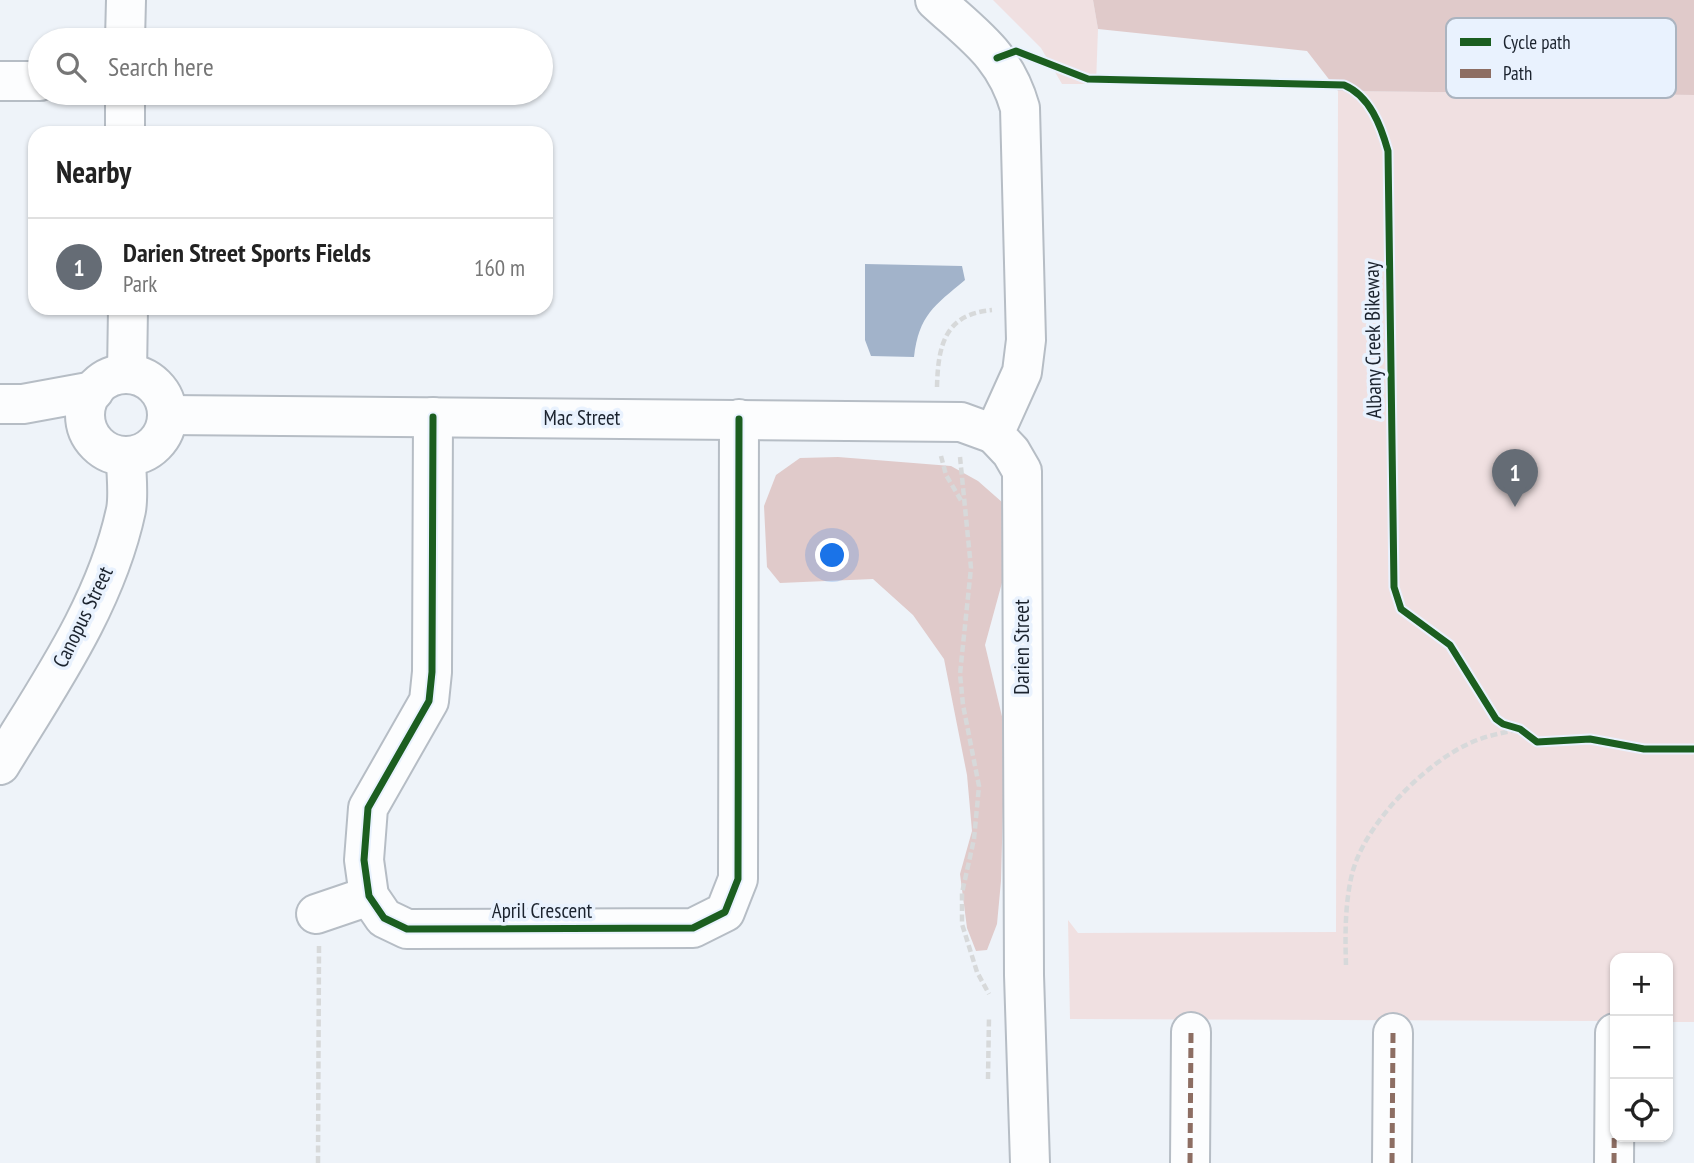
<!DOCTYPE html>
<html lang="en">
<head>
<meta charset="utf-8">
<style>
	:root { --surface:#fff; --page:#f6f6f6; --text:#222; --muted:#767676; --line:#e0e0e0; --accent:#656c75 }
	body { margin:0; font-family:"PT Sans Narrow",sans-serif; background:var(--page); color:var(--text) }
	.controls { position:absolute; right:21px; bottom:21px; display:grid; overflow:hidden; border-radius:14px; box-shadow:0 2px 5px #0004 }
	.controls button { width:63px; height:63px; display:grid; place-items:center; padding:0; border:0; border-bottom:2px solid var(--line); background:var(--surface); color:var(--text); font:35px sans-serif }
	.you { position:absolute; left:833px; top:556px; width:24px; height:24px; margin:-18px; border:5px solid #fff; border-radius:50%; background:#1a73e8; box-shadow:0 0 0 10px #1a73e833 }
	.badge { display:grid; place-items:center; width:46px; height:46px; border-radius:50%; background:var(--accent); color:#fff; font-size:23px; font-weight:700 }
	.pin { position:absolute; translate:-50% -58px; filter:drop-shadow(0 2px 4px #0008) }
	.pin::after { content:''; position:absolute; top:37px; width:24px; height:21px; background:inherit; clip-path:polygon(0 0,100% 0,50% 100%) }
	.list { margin:0; padding:0; list-style:none }
	h2 { display:flex; justify-content:space-between; align-items:center; height:91px; margin:0; padding:0 28px; font-size:30px }
	h2 small { font-size:23px; font-weight:400; color:var(--muted) }
	.list li { display:grid; grid-template-columns:46px 1fr auto; gap:21px; align-items:center; box-sizing:border-box; height:98px; padding:0 28px; border-top:2px solid var(--line) }
	.list b { display:block; font-size:26px; white-space:nowrap }
	.list p { margin:0; font-size:23px; white-space:nowrap; color:var(--muted) }
	.list em { font-size:23px; font-style:normal; color:var(--muted) }
	.icon { flex:none; width:38px; height:38px; fill:none; stroke:currentColor; stroke-width:2; stroke-linecap:round; stroke-linejoin:round }
	.map { position:relative; flex:none; width:1694px; height:1163px; overflow:hidden }
	.search { position:absolute; background:var(--surface); box-shadow:0 2px 5px #0004; left:28px; top:28px; width:525px; height:77px; display:flex; align-items:center; gap:18px; box-sizing:border-box; padding:0 24px; border-radius:38px; color:var(--muted); font-size:26px }
	.panel { position:absolute; background:var(--surface); box-shadow:0 2px 5px #0004; left:28px; top:126px; width:525px; height:189px; border-radius:21px }
	.map>svg:first-child { display:block }
	.green { fill:#f0e0e1 }
	.forest { fill:#e0caca }
	.water { fill:#a2b3ca }
	.lines { fill:none; stroke-linecap:round; stroke-linejoin:round }
	.minor-casing { stroke:#b6bdc5; stroke-width:42 }
	.path { stroke:#d7d9da; stroke-width:4.5; stroke-dasharray:7 3.5; stroke-linecap:butt }
	.minor { stroke:#fcfdfe; stroke-width:38 }
	.quiet { stroke:#8d6e63; stroke-width:5; stroke-dasharray:10 5; stroke-linecap:butt }
	.cycleway-casing { stroke:#e9f2fe; stroke-width:11 }
	.cycleway { stroke:#1b5e20; stroke-width:7 }
	.labels { text-anchor:middle; stroke-width:7; stroke-linejoin:round; paint-order:stroke }
	.street-label { font-size:21px; fill:#1b232e; stroke:#e9f2fe }
	.key { fill:#e9f2fe; stroke:#abb4c0; stroke-width:2 }
	.key-label { font-size:19px; fill:#1b232e }
</style>
</head>
<body>
<div class="map">
<svg width="1694" height="1163" viewBox="0 0 1694 1163">
	<rect width="100%" height="100%" fill="#eef3f9"/>
	<g class="green">
		<polygon points="993,0 1093,0 1098,29 1096,84 1062,84 1041,48"/>
		<polygon points="1338,91 1694,95 1694,1022 1668,1022 1668,958 1615,958 1615,1021 1070,1019 1068,920 1078,933 1336,932"/>
	</g>
	<g class="forest">
		<polygon points="1093,0 1694,0 1694,95 1338,91 1307,51 1098,29"/>
		<polygon points="838,457 951,466 978,481 1003,503 1012,546 985,645 1005,729 1001,881 997,924 987,950 976,951 967,928 960,874 972,831 967,775 944,659 913,615 873,579 780,583 767,567 764,506 776,475 800,458"/>
	</g>
	<path class="water" d="M865,264L962,266L965,280C934,306 919,315 914,357L871,356L865,340Z"/>
	<g class="lines">
		<defs>
			<g id="minor">
				<path d="M935,0C974,36 1005,55 1020,108L1026,340L1022,372L994,434L1011,452L1022,471L1024,975L1030,1163"/>
				<polyline points="125,40 126,0"/>
				<polyline points="0,81 40,81"/>
				<polyline points="125,93 125,133"/>
				<polyline points="127,374 128,308"/>
				<circle cx="126" cy="415" r="41"/>
				<polyline points="0,404 23,404 94,391"/>
				<polyline points="167,415 961,422 994,434"/>
				<polyline points="433,417 432,672 429,701 368,808 364,860 369,896 384,918 407,929 693,928 725,912 738,879 739,419"/>
				<path d="M0,765C49,685 106,604 126,510C129,494 126,474 126,457"/>
				<polyline points="316,914 369,896"/>
				<polyline points="1190,1163 1191,1032"/>
				<polyline points="1392,1163 1393,1033"/>
				<polyline points="1614,1163 1615,1033"/>
			</g>
		</defs>
		<use href="#minor" class="minor-casing"/>
		<g class="path">
			<path d="M937,387C938,345 945,314 992,310"/>
			<polyline points="941,456 946,475 962,502"/>
			<polyline points="960,457 971,568 960,674 963,705 979,786 974,839 962,893 962,924 977,972 989,994"/>
			<path d="M1346,965C1345,935 1345,903 1352,874C1364,825 1423,765 1468,744C1484,736 1502,733 1520,729"/>
			<polyline points="988,1079 989,1017"/>
			<polyline points="318,1163 319,946"/>
		</g>
		<use href="#minor" class="minor"/>
		<g class="quiet">
			<polyline points="1190,1163 1191,1032"/>
			<polyline points="1392,1163 1393,1033"/>
			<polyline points="1614,1163 1615,1033"/>
		</g>
		<defs>
			<g id="cycleway">
				<path d="M997,58L1016,51L1088,79L1344,85C1370,96 1381,126 1388,151L1394,587L1401,609L1450,645L1496,719L1503,724L1520,729L1537,742L1590,739L1644,749H1694"/>
				<polyline points="433,417 432,672 429,701 368,808 364,860 369,896 384,918 407,929 693,928 725,912 738,879 739,419"/>
			</g>
		</defs>
		<use href="#cycleway" class="cycleway-casing"/>
		<use href="#cycleway" class="cycleway"/>
	</g>
	<g class="labels">
		<g class="street-label">
			<text transform="translate(1373 340) rotate(-91)" y="7">Albany Creek Bikeway</text>
			<text x="582" y="425">Mac Street</text>
			<text transform="translate(83 617) rotate(-64)" y="7">Canopus Street</text>
			<text transform="translate(1022 647) rotate(-90)" y="7">Darien Street</text>
			<text x="542" y="918">April Crescent</text>
		</g>
	</g>
	<rect x="1446" y="18" width="230" height="80" rx="10" class="key"/>
	<rect x="1460" y="38" width="31" height="8" fill="#1b5e20"/>
	<rect x="1460" y="69" width="31" height="9" fill="#8d6e63"/>
	<g class="key-label">
		<text x="1503" y="49">Cycle path</text>
		<text x="1503" y="80">Path</text>
	</g>
</svg>
<div class="controls">
<button>+</button>
<button>−</button>
<button><svg class="icon" aria-label="locate" viewBox="0 0 24 24"><circle cx="12" cy="12" r="6"/><path d="M12 2v4M12 18v4M2 12h4M18 12h4"/></svg></button>
</div>
<div class="you"></div>
<div class="pin badge" style="left:1515px;top:507px">1</div>
<div class="search"><svg class="icon" aria-label="search" viewBox="0 0 24 24"><circle cx="10" cy="10" r="6"/><path d="M15 15l6 6"/></svg>Search here</div>
<section class="panel">
<h2>Nearby<small></small></h2>
<ul class="list">
<li><span class="badge">1</span><div><b>Darien Street Sports Fields</b><p>Park</p></div><em>160 m</em></li>
</ul>
</section>
</div>
</body>
</html>
